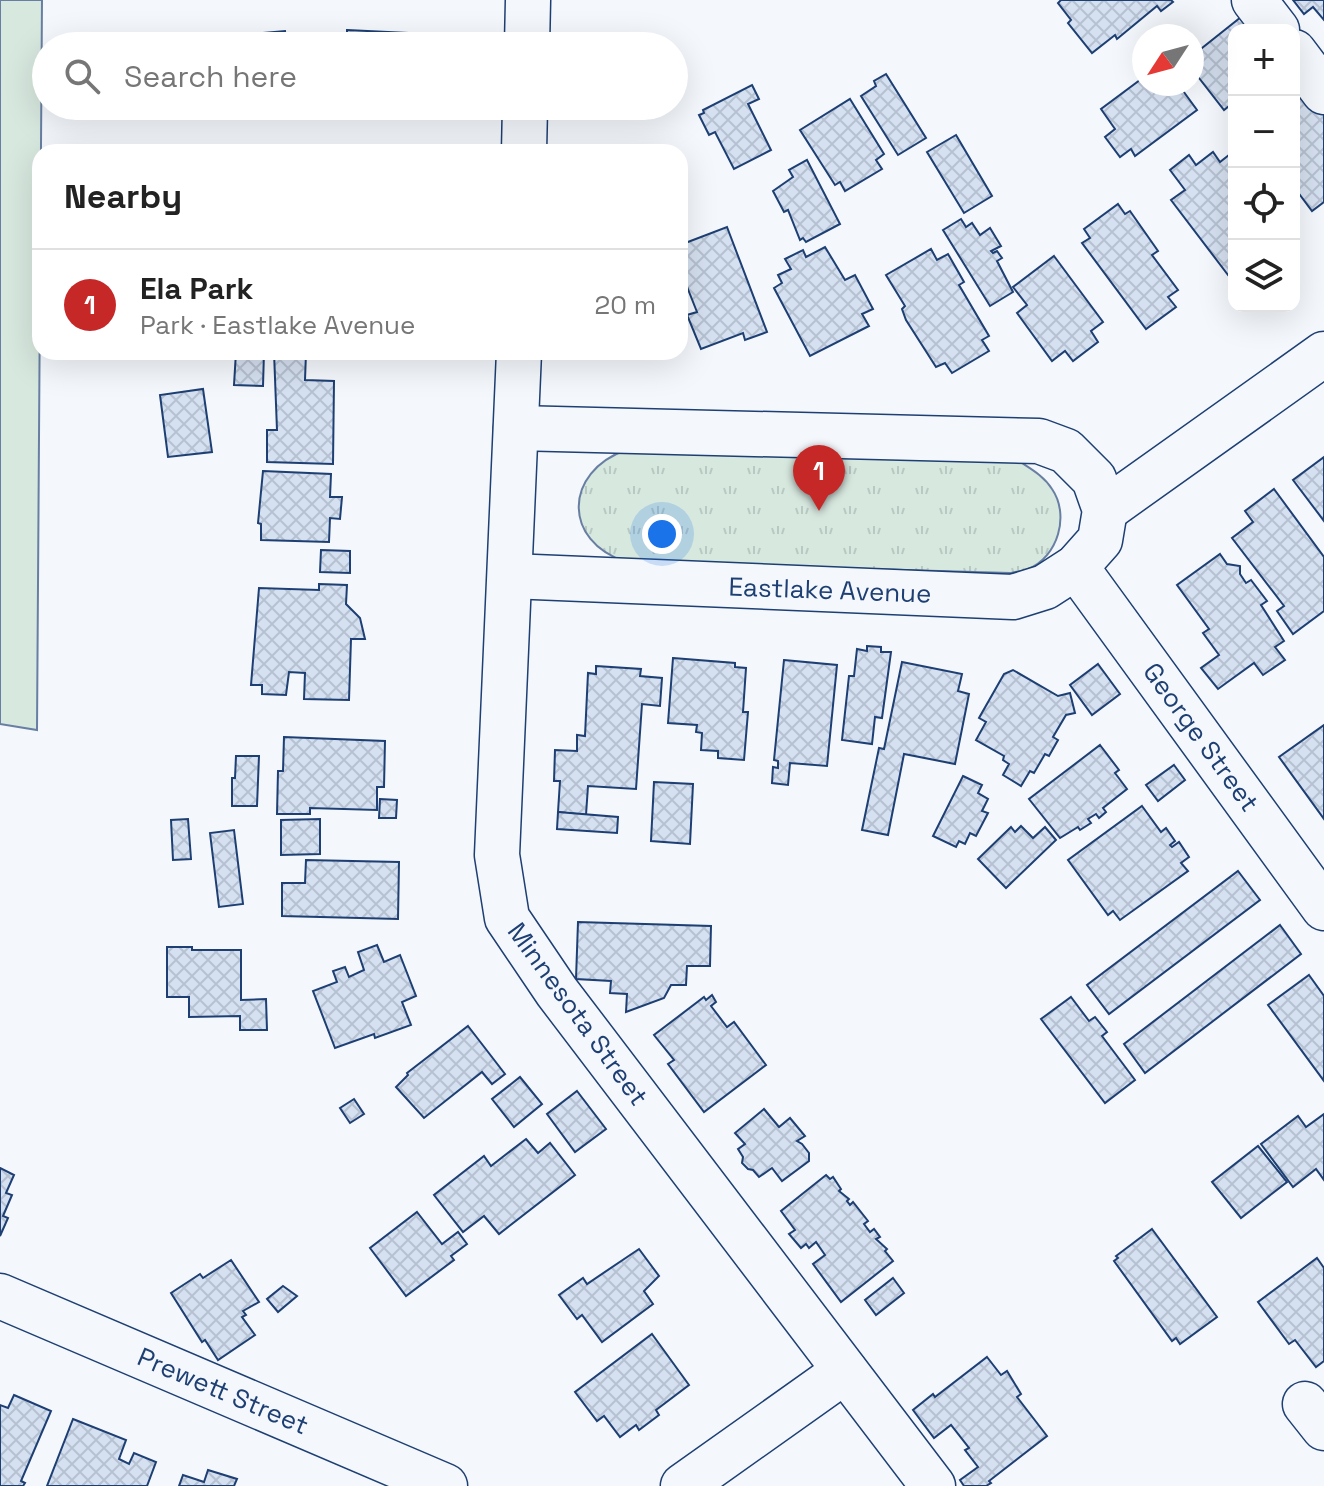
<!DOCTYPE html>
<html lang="en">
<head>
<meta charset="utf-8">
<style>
	:root { --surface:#fff; --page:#f6f6f6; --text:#222; --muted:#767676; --line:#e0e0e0; --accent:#c62828 }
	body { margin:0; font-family:"Space Grotesk",sans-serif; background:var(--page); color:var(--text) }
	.controls { position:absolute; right:24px; top:24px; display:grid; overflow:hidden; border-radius:16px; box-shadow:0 8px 32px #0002 }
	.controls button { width:72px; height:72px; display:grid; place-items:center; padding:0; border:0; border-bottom:2px solid var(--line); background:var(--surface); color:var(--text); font:40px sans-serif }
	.compass { position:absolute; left:1132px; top:24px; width:72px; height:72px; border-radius:50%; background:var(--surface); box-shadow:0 8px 32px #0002; rotate:234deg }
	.you { position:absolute; left:662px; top:534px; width:28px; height:28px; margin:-20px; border:6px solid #fff; border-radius:50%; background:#1a73e8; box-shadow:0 0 0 12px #1a73e833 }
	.badge { display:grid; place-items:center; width:52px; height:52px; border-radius:50%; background:var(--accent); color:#fff; font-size:26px; font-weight:700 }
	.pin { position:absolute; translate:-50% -66px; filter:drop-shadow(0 2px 4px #0008) }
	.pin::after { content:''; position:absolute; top:42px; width:28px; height:24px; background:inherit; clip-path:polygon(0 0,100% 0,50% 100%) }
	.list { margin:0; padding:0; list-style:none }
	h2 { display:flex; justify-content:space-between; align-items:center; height:104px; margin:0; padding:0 32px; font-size:34px }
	h2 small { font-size:26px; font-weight:400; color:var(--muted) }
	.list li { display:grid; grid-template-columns:52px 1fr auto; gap:24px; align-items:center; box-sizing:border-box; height:112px; padding:0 32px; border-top:2px solid var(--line) }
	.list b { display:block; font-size:30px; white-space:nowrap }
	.list p { margin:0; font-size:26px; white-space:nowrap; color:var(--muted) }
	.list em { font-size:26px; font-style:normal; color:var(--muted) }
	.icon { flex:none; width:44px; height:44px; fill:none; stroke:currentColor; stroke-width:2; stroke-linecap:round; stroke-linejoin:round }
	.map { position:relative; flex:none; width:1324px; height:1486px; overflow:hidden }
	.search { position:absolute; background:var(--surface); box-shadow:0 8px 32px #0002; left:32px; top:32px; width:656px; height:88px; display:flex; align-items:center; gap:20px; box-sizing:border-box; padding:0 28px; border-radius:44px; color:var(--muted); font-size:30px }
	.panel { position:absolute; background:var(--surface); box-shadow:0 8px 32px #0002; left:32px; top:144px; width:656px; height:216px; border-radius:24px }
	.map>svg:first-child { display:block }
	.green { fill:#d7e8df; stroke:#687fa3; stroke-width:2 }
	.park { fill:url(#park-tufts); stroke:#687fa3; stroke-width:2 }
	.building { fill:url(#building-cross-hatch); stroke:#1d3f73; stroke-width:2 }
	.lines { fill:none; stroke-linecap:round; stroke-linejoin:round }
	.minor-casing { stroke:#1d3f73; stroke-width:47 }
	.minor { stroke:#f4f7fb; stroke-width:44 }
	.labels { text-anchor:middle; stroke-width:6; stroke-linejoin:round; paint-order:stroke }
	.street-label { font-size:26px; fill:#1d3f73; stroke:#f4f7fb }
</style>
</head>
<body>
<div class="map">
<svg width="1324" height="1486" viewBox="0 0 1324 1486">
	<defs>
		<pattern id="park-tufts" width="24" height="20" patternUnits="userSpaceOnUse" patternTransform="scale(2)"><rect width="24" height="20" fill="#d7e8df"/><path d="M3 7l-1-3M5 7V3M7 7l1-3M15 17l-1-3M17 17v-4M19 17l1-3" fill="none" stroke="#b8c8c3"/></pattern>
		<pattern id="building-cross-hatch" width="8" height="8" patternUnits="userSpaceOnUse" patternTransform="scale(2)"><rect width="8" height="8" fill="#d5e0f0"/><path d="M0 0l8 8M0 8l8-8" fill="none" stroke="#b6c1d1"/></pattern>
	</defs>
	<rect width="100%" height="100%" fill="#f4f7fb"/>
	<polygon class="green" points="0,0 42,0 37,730 0,724"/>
	<path class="park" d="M626,450L1019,461C1031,469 1044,476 1052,489C1070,515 1058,557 1028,569C1023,571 1016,572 1010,573L626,562C562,541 564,472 626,450Z"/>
	<g class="building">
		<polygon points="1061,0 1171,0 1173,2 1161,11 1157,6 1117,39 1115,35 1092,53 1068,23 1071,20 1058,3"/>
		<polygon points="1293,0 1324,0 1324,20 1313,7 1304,14"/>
		<polygon points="1241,17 1258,30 1234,30 1234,102 1224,110 1192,69 1192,56"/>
		<polygon points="347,30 428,34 428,46 317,46 318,34 347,35"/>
		<polygon points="285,31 286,46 239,46 238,35"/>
		<polygon points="886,74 926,138 898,155 861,96 876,86 874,81"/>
		<polygon points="1144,77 1144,84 1178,84 1197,110 1135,156 1131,149 1120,157 1105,137 1115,129 1101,109"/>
		<polygon points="752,85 759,99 748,104 771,150 734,169 715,132 709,135 699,115 704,113 703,110"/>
		<polygon points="1302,97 1311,109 1319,103 1324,109 1324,202 1312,211 1294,187 1294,103"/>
		<polygon points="850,99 884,154 876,160 882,169 845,191 840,182 835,185 800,130"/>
		<polygon points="67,106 91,106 92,107 68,112"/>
		<polygon points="397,106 445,106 444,113 397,111"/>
		<polygon points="956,135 992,196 964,213 927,152"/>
		<polygon points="276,148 298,149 298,152 276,152"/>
		<polygon points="1234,151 1234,271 1228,275 1171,200 1185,190 1170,170 1189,155 1196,165 1213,152 1220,162"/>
		<polygon points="807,160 840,224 806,242 803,238 800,240 788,210 784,212 773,191 793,177 789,170"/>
		<polygon points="1118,204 1125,214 1130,211 1158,251 1152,255 1178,290 1168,297 1176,307 1146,329 1082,243 1090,238 1084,229"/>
		<polygon points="961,219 966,227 972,223 980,235 990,228 1001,246 991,251 993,253 997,251 1002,258 997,261 1013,292 990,306 943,230"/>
		<polygon points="727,227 767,332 745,340 743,333 701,349 687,315 697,312 680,269 680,245"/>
		<polygon points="825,247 845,280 855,275 873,309 862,314 869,326 810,356 774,288 782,283 778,275 791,269 785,259 803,250 806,257"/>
		<polygon points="931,249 937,260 948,254 964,282 959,285 989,336 982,340 989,351 952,373 945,363 936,367 906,320 902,309 905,306 886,275"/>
		<polygon points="1054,256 1103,322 1091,331 1098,342 1073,361 1065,351 1052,361 1017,313 1027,305 1013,287"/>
		<polygon points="236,352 264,352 263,386 234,385"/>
		<polygon points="274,352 306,353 305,380 334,381 333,464 267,462 267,430 277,430"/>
		<polygon points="203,389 212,452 168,457 160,395"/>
		<polygon points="1324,457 1324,521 1293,480"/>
		<polygon points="263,471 331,474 330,497 342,497 340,519 330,518 329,542 261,540 261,524 258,523"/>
		<polygon points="1274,489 1324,557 1324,611 1293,634 1277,611 1284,606 1232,538 1253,522 1245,511"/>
		<polygon points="321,550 350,551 350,573 320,572"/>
		<polygon points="1220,554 1227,564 1240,566 1240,574 1246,583 1251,580 1267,601 1261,605 1284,641 1275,647 1285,660 1263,675 1254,663 1218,689 1201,668 1219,655 1203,633 1209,629 1177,585"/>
		<polygon points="319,584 347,585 346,604 360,618 365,639 351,639 349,700 304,699 305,673 289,672 286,695 262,694 262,685 251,685 259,588 319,590"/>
		<polygon points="867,646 881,647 881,652 891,652 882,718 875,717 872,744 842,740 849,676 854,676 857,649 867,651"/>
		<polygon points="673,658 735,663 735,667 746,668 743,712 748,712 744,760 718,758 718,751 701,750 702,733 696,732 697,725 668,723"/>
		<polygon points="784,660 837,665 827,766 790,763 788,785 772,783 773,767 778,768 778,761 774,760"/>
		<polygon points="902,662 962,674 958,691 969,694 955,764 904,754 888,835 862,830 879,748 884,749"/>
		<polygon points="1098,664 1120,694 1092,715 1070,685"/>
		<polygon points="596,666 641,669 640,676 662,678 660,706 642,704 636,789 588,786 586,815 558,812 560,781 554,781 555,750 577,751 577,735 585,736 588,673 596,674"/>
		<polygon points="1013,670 1058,696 1070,693 1075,713 1066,715 1053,737 1058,740 1049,756 1045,754 1034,773 1030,771 1021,786 1003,775 1009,764 1003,760 1004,756 976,740 986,722 979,718 1004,674"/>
		<polygon points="1324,725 1324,819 1279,757"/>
		<polygon points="284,737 385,741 384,787 377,787 377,810 310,808 310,814 277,814 278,771 283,771"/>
		<polygon points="1100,745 1119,770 1115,773 1127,789 1103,808 1106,812 1099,818 1096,814 1088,819 1091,823 1080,830 1078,827 1060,838 1029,799"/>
		<polygon points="236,756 259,756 257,806 232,806 232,778 235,778"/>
		<polygon points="1174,765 1185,780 1158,801 1146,785"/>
		<polygon points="963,776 982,785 978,793 988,799 982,811 988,813 976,836 970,833 965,844 959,841 956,847 933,836"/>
		<polygon points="654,782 693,784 690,844 651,841"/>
		<polygon points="380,799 397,800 396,818 379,818"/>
		<polygon points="1142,806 1161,832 1166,828 1175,841 1170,845 1172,847 1179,842 1189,857 1181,863 1188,871 1120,920 1113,911 1108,915 1068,860"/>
		<polygon points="558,812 618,817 617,833 557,829"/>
		<polygon points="188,819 191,859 173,860 171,820"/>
		<polygon points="320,819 320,854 281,855 281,820"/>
		<polygon points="1021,826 1033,838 1045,827 1056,840 1006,888 978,859 1011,827 1015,832"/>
		<polygon points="234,830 243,904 219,907 210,833"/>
		<polygon points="306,860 399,862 398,919 282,916 282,883 305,883"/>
		<polygon points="1238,871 1260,900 1109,1014 1087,985"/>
		<polygon points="578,922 711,926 710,966 687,966 686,985 671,985 664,998 626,1012 627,994 610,993 611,981 576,979"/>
		<polygon points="1280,925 1301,954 1145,1073 1124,1044"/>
		<polygon points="377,945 384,962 400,955 416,996 402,1002 411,1025 375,1038 374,1034 335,1048 313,991 337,982 333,971 345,967 349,977 364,970 358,952"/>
		<polygon points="167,947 192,947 192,950 241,950 241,1000 266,999 267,1030 240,1030 240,1016 189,1017 189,997 167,997"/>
		<polygon points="1309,975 1324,996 1324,1081 1268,1005"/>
		<polygon points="712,995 716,1002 711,1006 727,1027 734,1022 766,1065 704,1112 668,1064 674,1060 654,1035 704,997 706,1000"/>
		<polygon points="1071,997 1089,1021 1095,1017 1107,1032 1102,1036 1135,1080 1105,1103 1041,1019"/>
		<polygon points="468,1026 505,1074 492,1084 482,1072 424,1118 396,1087 408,1075 407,1073"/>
		<polygon points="520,1077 542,1104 514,1127 492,1099"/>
		<polygon points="577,1091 606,1129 575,1152 547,1114"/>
		<polygon points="354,1099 364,1114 350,1123 340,1108"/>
		<polygon points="764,1109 779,1127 790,1118 805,1136 797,1141 802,1144 809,1153 809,1161 782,1181 772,1168 759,1177 753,1170 748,1169 742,1163 743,1157 738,1149 745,1144 735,1133"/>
		<polygon points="1324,1114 1324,1180 1316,1169 1293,1187 1261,1144 1298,1116 1306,1127"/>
		<polygon points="526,1139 538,1153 550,1143 575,1175 499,1234 484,1216 463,1232 434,1195 484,1156 491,1166"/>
		<polygon points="1258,1146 1287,1182 1241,1218 1212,1182"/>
		<polygon points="0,1168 14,1175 6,1193 12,1195 3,1216 8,1218 0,1236"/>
		<polygon points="826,1175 830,1179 833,1177 841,1189 839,1191 849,1199 847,1201 850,1205 853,1202 868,1221 864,1224 870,1232 874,1229 880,1237 876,1239 887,1249 885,1251 893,1261 841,1302 813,1264 825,1255 816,1242 809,1248 806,1244 801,1248 789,1234 795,1230 781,1211"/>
		<polygon points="417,1212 442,1244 458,1232 467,1244 451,1256 454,1260 406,1296 370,1248"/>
		<polygon points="1152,1229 1217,1317 1180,1344 1176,1338 1172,1341 1114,1261 1118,1258 1116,1256"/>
		<polygon points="639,1249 659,1276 644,1291 653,1304 602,1342 582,1315 577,1319 559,1295 583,1278 587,1284"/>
		<polygon points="1317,1258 1324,1268 1324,1361 1316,1367 1295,1340 1289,1344 1258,1302"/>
		<polygon points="231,1260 259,1302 243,1311 246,1315 242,1317 255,1335 218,1360 205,1340 202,1342 171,1293 200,1274 203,1278"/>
		<polygon points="893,1278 904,1293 876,1315 865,1300"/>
		<polygon points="283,1286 297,1296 278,1312 267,1299"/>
		<polygon points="652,1334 689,1385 656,1410 659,1415 639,1430 636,1425 620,1437 604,1416 597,1421 575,1392"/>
		<polygon points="987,1357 1001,1375 1007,1371 1021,1394 1017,1397 1047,1436 989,1481 991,1483 986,1486 964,1486 960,1480 978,1467 965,1450 969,1448 951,1425 934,1438 913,1410 933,1394 935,1397"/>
		<polygon points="14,1395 51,1411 21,1481 25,1483 23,1486 0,1486 0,1405 8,1408"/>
		<polygon points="73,1419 126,1440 119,1459 129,1464 134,1453 156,1462 147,1486 47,1486"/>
		<polygon points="208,1470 237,1479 234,1486 179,1486 183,1475 204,1482"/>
	</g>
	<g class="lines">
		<defs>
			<g id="minor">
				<polyline points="1254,0 1277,30"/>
				<polyline points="527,46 528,0"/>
				<polyline points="1294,52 1324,92"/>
				<polyline points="524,152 525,106"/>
				<polyline points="519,352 497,855 507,918 557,992 933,1486"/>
				<polyline points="1105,510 1324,354"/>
				<polyline points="1076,567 1324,908"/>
				<polyline points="510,576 1013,597 1045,587 1076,567 1100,540 1105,510 1094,479 1066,451 1039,441 516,428"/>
				<polyline points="0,1296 445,1486"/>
				<polyline points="1305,1404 1324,1428"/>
				<polyline points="683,1486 845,1371"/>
			</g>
		</defs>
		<use href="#minor" class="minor-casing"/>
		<use href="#minor" class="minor"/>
	</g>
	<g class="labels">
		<g class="street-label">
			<text transform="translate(830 590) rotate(2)" y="9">Eastlake Avenue</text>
			<text transform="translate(1201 737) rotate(54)" y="9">George Street</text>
			<text transform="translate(578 1014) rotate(54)" y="9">Minnesota Street</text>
			<text transform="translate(223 1391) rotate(23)" y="9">Prewett Street</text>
		</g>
	</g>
</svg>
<div class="controls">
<button>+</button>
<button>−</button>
<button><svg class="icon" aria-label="locate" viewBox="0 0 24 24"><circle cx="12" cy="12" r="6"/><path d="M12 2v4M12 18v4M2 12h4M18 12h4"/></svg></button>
<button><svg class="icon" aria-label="layers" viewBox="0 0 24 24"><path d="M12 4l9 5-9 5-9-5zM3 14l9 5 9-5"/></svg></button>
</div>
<svg class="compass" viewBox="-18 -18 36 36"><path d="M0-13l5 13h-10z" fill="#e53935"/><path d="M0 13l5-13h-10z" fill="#767676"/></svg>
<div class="you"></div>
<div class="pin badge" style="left:819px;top:511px">1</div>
<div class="search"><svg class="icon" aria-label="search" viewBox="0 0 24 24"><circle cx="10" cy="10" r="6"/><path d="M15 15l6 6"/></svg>Search here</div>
<section class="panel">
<h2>Nearby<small></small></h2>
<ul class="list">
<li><span class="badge">1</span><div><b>Ela Park</b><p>Park · Eastlake Avenue</p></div><em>20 m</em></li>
</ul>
</section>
</div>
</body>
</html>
